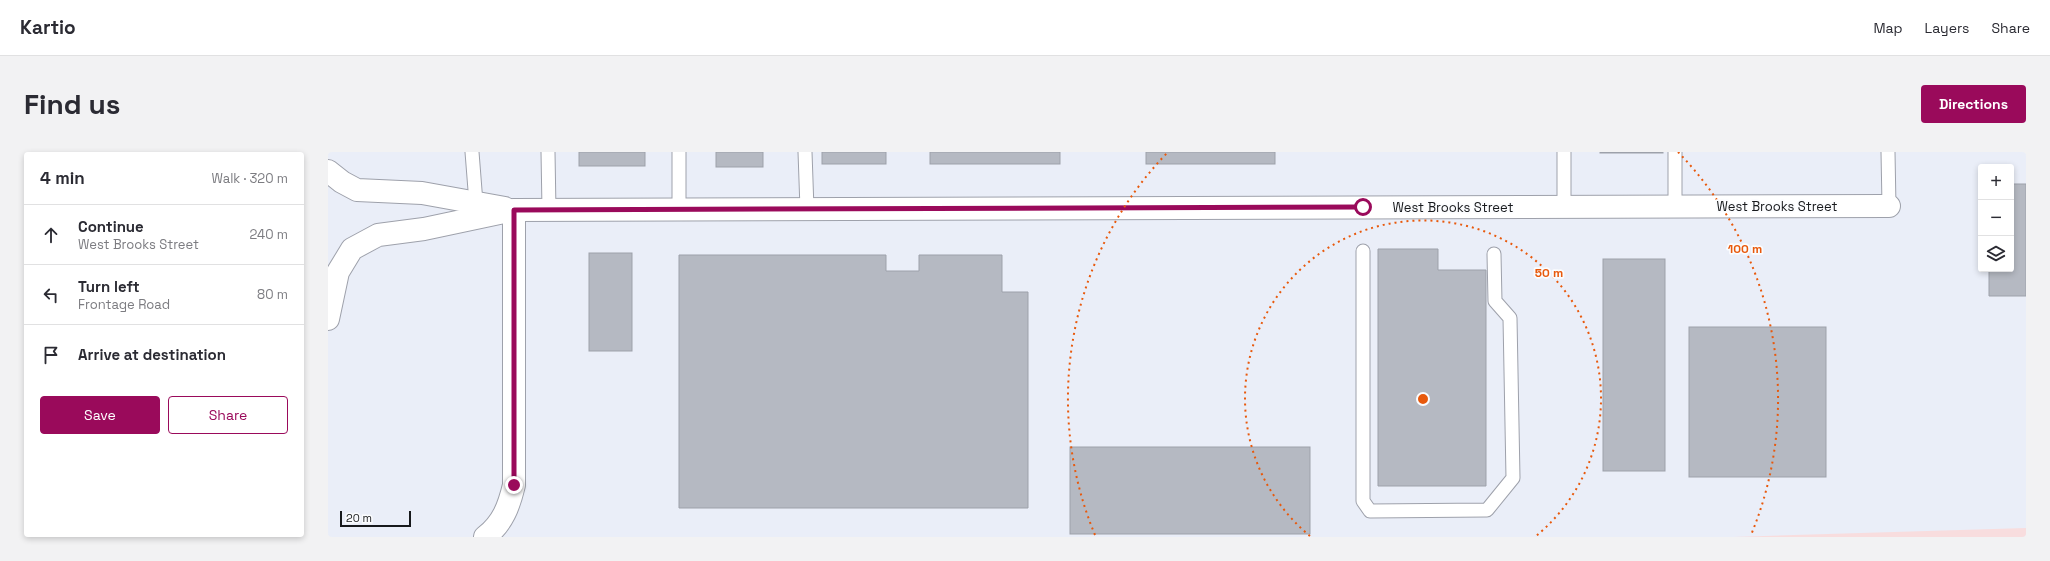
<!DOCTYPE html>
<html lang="en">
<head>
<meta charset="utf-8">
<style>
	:root { --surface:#fff; --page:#f2f2f3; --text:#2b2b33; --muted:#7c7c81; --line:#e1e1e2; --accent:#9a0a5b }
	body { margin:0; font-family:"Space Grotesk",sans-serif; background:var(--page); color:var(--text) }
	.controls { position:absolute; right:12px; top:12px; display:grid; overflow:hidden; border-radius:4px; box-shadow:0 2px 6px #0003 }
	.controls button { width:36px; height:36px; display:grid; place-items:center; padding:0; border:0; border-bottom:1px solid var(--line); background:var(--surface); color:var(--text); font:20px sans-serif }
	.scale { position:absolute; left:12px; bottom:10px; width:71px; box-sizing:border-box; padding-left:4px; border:2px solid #17191c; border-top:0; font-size:11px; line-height:14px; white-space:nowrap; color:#17191c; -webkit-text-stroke:3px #fbfcfe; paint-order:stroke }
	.stop { position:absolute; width:12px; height:12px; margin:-9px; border:3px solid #9a0a5b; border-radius:50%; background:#fff }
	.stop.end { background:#9a0a5b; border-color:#fff; box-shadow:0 1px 4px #0008 }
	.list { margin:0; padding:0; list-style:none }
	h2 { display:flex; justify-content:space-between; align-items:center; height:52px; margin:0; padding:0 16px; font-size:17px }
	h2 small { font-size:13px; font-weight:400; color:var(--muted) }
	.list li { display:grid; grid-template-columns:26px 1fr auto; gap:12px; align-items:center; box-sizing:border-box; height:60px; padding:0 16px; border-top:1px solid var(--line) }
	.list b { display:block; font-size:15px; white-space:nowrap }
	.list p { margin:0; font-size:13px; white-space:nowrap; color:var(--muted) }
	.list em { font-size:13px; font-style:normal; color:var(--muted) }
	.actions { display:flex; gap:8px; padding:12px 16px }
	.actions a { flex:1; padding:9px 0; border:1px solid var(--accent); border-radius:4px; text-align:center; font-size:14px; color:var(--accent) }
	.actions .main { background:var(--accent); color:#fff }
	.icon { flex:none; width:22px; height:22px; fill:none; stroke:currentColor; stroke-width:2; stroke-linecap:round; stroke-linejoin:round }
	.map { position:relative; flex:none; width:1698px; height:385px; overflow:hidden; border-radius:4px }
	header { display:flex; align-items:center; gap:24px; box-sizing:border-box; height:56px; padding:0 20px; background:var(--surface); border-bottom:1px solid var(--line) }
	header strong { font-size:19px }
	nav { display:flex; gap:22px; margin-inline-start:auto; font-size:14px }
	.intro { display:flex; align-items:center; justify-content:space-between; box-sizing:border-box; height:96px; padding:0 24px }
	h1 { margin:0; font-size:28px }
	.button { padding:10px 18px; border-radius:4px; background:var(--accent); color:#fff; font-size:14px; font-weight:700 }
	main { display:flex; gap:24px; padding:0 24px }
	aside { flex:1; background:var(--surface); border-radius:4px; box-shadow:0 2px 6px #0003 }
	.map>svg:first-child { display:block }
	.industrial { fill:#f8ddde }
	.building { fill:#b5b9c2; stroke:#9da1aa }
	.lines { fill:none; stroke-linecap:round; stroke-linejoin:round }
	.lane-casing { stroke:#9ea1ab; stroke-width:15 }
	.street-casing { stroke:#9ea1ab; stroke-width:24 }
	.secondary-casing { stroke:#9ea1ab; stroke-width:24 }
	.lane { stroke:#fff; stroke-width:13 }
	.street { stroke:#fff; stroke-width:22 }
	.secondary { stroke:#fff; stroke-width:22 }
	.route { stroke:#9a0a5b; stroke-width:5 }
	.ring { fill:none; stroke:#e8590c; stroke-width:2; stroke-dasharray:2 4 }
	.labels { text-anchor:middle; stroke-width:3.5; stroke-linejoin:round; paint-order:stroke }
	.street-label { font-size:13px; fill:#17191c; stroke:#fbfcfe }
	.centre { fill:#e8590c; stroke:#fbfcfe; stroke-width:2 }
	.ring-label { font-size:12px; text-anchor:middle; font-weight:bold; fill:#e8590c; stroke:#fbfcfe; stroke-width:3.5; stroke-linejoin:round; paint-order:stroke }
</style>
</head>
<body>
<header>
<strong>Kartio</strong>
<nav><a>Map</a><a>Layers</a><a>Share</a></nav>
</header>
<div class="intro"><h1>Find us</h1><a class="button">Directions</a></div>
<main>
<aside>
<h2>4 min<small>Walk · 320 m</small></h2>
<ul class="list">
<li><svg class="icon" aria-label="ahead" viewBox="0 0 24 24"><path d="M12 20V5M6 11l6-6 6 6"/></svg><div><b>Continue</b><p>West Brooks Street</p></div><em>240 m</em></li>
<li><svg class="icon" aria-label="left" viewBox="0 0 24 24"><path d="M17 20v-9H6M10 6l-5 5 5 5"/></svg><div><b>Turn left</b><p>Frontage Road</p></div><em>80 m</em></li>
<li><svg class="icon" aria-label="arrive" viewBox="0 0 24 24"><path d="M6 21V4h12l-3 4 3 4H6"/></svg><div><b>Arrive at destination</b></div></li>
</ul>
<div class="actions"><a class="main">Save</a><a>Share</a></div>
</aside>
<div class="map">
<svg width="1698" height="385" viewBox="0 0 1698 385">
	<rect width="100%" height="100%" fill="#eaeef8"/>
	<polygon class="industrial" points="1698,376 1698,385 1405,385"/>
	<g class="building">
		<rect x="251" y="0" width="66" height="14"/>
		<rect x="388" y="0" width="47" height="15"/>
		<rect x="494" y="0" width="64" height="12"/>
		<rect x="602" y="0" width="130" height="12"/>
		<rect x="818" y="0" width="129" height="12"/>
		<rect x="1272" y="0" width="63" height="1"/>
		<polygon points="1683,32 1698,32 1698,144 1661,144 1661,117 1683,117"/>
		<polygon points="1050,97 1110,97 1110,118 1158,118 1158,334 1050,334"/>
		<rect x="261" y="101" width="43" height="98"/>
		<polygon points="351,103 558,103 558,119 591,119 591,103 674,103 674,140 700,140 700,356 351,356"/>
		<rect x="1275" y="107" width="62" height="212"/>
		<rect x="1361" y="175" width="137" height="150"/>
		<rect x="742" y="295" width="240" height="87"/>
	</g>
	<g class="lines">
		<defs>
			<g id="lane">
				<polyline points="144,0 148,51"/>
				<polyline points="220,0 221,58"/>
				<polyline points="351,0 351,58"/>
				<polyline points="477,0 479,57"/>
				<polyline points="1560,0 1561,54"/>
				<polyline points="1236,55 1236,0"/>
				<polyline points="1347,55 1347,0"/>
				<polyline points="1035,99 1035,349 1042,359 1159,358 1185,326 1182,166 1167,149 1166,102"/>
			</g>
			<path id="street" d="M157,385C175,371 181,354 186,333V58L1561,54"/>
			<g id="secondary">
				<polyline points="0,19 14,30 29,38 94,41 177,56"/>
				<polyline points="0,167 10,120 24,97 50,83 96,77 186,58"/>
			</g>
		</defs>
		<use href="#lane" class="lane-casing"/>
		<use href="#street" class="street-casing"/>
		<use href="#secondary" class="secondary-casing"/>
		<use href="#lane" class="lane"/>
		<use href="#street" class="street"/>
		<use href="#secondary" class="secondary"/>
	</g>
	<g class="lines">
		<polyline class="route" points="186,333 186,58 1035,55"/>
	</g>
	<g class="ring">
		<path d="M982 384A178 178 0 1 1 1208 384"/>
		<path d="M767 383A355 355 0 0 1 840 0M1350 0A355 355 0 0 1 1423 383"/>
	</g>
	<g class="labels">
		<g class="street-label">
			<text x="1449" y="59">West Brooks Street</text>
			<text x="1125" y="60">West Brooks Street</text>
		</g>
	</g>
	<circle cx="1095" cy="247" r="6" class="centre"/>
	<g class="ring-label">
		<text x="1417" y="101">100 m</text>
		<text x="1221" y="125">50 m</text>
	</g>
</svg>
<div class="controls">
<button>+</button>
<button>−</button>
<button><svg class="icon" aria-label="layers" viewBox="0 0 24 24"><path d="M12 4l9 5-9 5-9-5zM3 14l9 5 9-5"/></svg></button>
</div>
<div class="scale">20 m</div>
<div class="stop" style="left:1035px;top:55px"></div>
<div class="stop end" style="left:186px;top:333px"></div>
</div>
</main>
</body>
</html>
